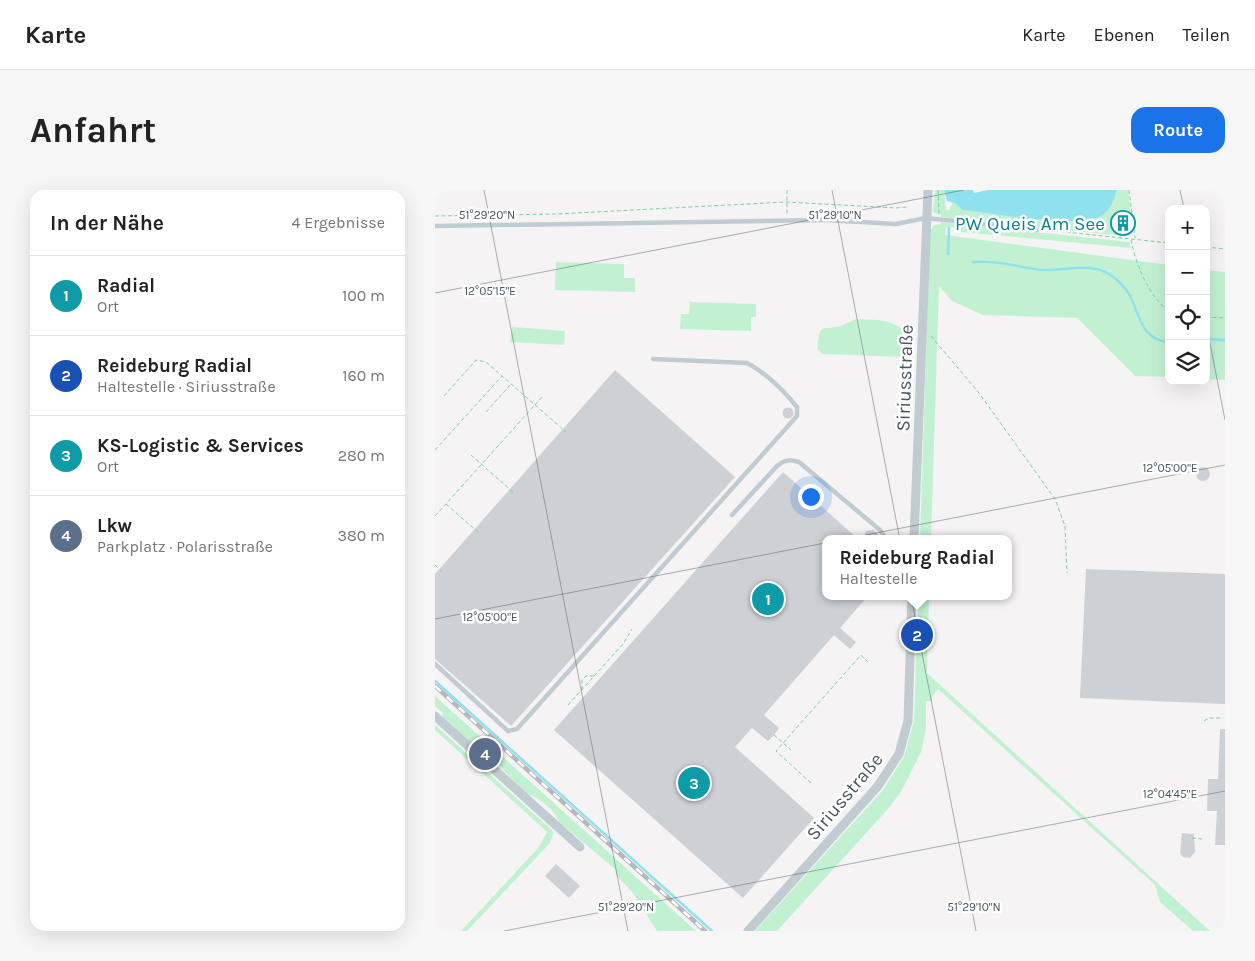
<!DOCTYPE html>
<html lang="de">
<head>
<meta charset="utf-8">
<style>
	:root { --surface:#fff; --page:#f6f6f6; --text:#222; --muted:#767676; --line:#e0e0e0; --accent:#1a73e8 }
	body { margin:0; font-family:Karla,sans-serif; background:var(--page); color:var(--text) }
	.controls { position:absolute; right:15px; top:15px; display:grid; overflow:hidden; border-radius:10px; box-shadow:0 5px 20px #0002 }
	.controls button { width:45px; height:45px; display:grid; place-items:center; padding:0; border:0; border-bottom:1px solid var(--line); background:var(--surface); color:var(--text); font:25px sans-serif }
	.you { position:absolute; left:375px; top:306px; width:18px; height:18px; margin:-12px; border:4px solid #fff; border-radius:50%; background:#1a73e8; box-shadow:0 0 0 8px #1a73e833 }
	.badge { display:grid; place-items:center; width:32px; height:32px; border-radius:50%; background:var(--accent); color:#fff; font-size:16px; font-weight:700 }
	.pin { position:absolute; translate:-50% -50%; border:2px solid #fff; box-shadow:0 1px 5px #0006 }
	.popup { position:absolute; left:387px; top:345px; width:190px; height:65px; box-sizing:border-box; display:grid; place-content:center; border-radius:10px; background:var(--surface); filter:drop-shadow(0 1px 4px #0005); font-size:16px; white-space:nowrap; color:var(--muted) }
	.popup b { font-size:19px; color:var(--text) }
	.popup::after { content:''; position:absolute; left:50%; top:100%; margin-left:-10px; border:10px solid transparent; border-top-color:var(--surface) }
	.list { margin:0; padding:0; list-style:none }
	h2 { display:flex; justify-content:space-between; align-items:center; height:65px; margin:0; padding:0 20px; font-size:21px }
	h2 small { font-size:16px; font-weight:400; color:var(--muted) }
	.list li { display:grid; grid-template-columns:32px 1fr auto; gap:15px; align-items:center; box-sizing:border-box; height:80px; padding:0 20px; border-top:1px solid var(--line) }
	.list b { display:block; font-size:19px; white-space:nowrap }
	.list p { margin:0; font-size:16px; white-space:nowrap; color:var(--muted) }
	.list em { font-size:16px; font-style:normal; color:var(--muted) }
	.icon { flex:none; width:28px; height:28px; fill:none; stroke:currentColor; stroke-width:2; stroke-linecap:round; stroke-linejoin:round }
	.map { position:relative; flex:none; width:790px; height:741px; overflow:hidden; border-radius:15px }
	header { display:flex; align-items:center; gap:30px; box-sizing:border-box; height:70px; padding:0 25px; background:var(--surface); border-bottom:1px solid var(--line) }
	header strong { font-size:24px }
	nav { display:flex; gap:28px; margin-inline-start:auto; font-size:18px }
	.intro { display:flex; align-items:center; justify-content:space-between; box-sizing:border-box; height:120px; padding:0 30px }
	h1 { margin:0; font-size:35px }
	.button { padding:12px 22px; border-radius:15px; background:var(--accent); color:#fff; font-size:18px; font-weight:700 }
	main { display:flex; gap:30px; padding:0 30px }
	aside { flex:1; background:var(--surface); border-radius:15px; box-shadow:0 5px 20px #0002 }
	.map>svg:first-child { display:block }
	.green { fill:#c2f1d2; fill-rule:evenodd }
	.water { fill:#8fe1ef }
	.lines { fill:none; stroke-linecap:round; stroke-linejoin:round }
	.stream { stroke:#8fe1ef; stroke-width:2.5 }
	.building { fill:#cdd0d5 }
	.path { stroke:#79d1a0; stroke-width:1; stroke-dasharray:4 2.5; stroke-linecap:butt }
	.service { stroke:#c1cbd2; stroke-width:4.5 }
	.minor { stroke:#c1cbd2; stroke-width:9 }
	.rail-casing { stroke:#b5b8bd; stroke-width:4.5 }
	.rail { stroke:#fff; stroke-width:2.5; stroke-dasharray:8; stroke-linecap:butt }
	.ticks { fill:none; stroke:#4a5761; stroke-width:1; stroke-opacity:0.45 }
	.labels { text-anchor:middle; stroke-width:5; stroke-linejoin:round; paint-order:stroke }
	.culture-label { font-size:19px; fill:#0d838f; stroke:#fff; text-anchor:end }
	.street-label { font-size:19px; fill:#4a5761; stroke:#fff }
	.ticks-label { font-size:12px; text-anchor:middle; fill:#4a5761; stroke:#fff; stroke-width:5; stroke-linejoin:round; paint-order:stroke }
</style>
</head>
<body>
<header>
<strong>Karte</strong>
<nav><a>Karte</a><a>Ebenen</a><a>Teilen</a></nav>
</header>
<div class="intro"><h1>Anfahrt</h1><a class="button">Route</a></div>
<main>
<aside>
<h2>In der Nähe<small>4 Ergebnisse</small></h2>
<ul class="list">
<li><span class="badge" style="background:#0f9aa8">1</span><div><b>Radial</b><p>Ort</p></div><em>100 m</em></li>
<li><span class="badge" style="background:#1a4fb4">2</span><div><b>Reideburg Radial</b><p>Haltestelle · Siriusstraße</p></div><em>160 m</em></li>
<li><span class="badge" style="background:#0f9aa8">3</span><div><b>KS-Logistic &amp; Services</b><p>Ort</p></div><em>280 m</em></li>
<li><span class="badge" style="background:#5c6f8a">4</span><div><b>Lkw</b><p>Parkplatz · Polarisstraße</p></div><em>380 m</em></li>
</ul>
</aside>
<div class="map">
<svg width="790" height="741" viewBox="0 0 790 741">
	<rect width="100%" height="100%" fill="#f5f3f3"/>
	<g class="green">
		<path d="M500,0H509L511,20H514L518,12C536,18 644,36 658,29C669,24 679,10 682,0H693L698,41L695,45L688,46L506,27V25L498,22ZM677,24H694L696,38L677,37Z"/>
		<polygon points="506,32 694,52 696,58 527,42 518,37 508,38 511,38 510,45 734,75 734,187 700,186 642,128 548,125 517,111 504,96 496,349 485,349 495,41 499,35 506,34"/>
		<polygon points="121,72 189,74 189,88 200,88 200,102 120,100"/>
		<polygon points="771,80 790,82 790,190 771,189"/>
		<polygon points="255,112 321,114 321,127 316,127 316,141 245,139 246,124 254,124"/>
		<path d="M421,129C439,130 458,128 471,143L469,167L388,164L382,159C386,132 384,141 406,136C411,134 416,131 421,129Z"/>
		<polygon points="77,137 130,141 129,155 75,152"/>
		<polygon points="483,406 494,406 492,483 775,741 758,741 725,712 720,695 503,499 497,507 497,511 491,511 491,539 486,562 466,602 452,620 342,741 320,741 448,600 469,567 479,531"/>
		<path d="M0,506L261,741H222L197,702L181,685L180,679L124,632C122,622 102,606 92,604C74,587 59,569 40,553L35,552L8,527L7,522L0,516Z"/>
		<polygon points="0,535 119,642 115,653 32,741 26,741 104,657 112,642 0,540"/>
	</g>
	<path class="water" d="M509,0H538L539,3L553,0H682C679,10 676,20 666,26C642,39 558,23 528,20L520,13L512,11Z"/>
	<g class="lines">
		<g class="stream">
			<polyline points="513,64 514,38"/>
			<path d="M538,72C562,70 583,77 606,80C628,81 654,72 674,84C682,89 690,97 695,106C705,125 706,150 734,152"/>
			<polyline points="771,149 790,150"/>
			<polyline points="0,491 277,741"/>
		</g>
	</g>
	<g class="building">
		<polygon points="180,180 300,287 76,536 0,469 0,384"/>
		<circle cx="353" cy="223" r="5.5"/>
		<circle cx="768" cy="284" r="7"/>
		<polygon points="348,282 423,349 391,349 391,406 433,406 405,438 421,452 415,459 399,445 329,525 344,538 339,545 333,551 317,538 300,557 379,628 308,708 119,540"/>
		<polygon points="438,340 443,344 443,349 428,349 431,341"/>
		<polygon points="651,379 790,384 790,514 645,508"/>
		<polygon points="785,539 790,539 790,655 780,655 782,621 772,621 773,589 783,589"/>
		<polygon points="747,643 759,644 760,662 755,668 748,667 745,663"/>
		<polygon points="121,674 145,696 134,708 110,686"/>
	</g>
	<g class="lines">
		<g class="path">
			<polyline points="352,0 352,24"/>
			<polyline points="503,0 504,24"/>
			<polyline points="694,0 700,48"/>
			<polyline points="0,26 122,24 351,12 461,18 472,17"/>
			<polyline points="693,36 698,36"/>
			<polyline points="612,40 734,53"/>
			<path d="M696,50C701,74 713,106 734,121"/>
			<polyline points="771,57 790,59"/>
			<polyline points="771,127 790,128"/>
			<polyline points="496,146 544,203 620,309 630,336 632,383"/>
			<polyline points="9,206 41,170 51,172 131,242"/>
			<polyline points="51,222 76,194"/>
			<polyline points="0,260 67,186"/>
			<polyline points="36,265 79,303"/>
			<polyline points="11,314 44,343"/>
			<polyline points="0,326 108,206"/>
			<polyline points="0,375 7,382"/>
			<polyline points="147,500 147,490 151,486 159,486"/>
			<polyline points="133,515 188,454 197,439"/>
			<polyline points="769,531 774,528 788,528"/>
			<polyline points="339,545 356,560"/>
			<polyline points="376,593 341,561 426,465 433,472"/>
			<polyline points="757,648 767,649"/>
		</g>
		<g class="service">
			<polyline points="0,36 390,30 461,34 491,28 606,40"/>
			<path d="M297,325L342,276C349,270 355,269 364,272L445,340L451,349"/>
			<path d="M0,474L73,541L82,539L362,226V217C349,201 331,183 312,173L218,169"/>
		</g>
		<g class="minor">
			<polyline points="479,349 493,0"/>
			<polyline points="0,526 145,657"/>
			<polyline points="313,741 443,596 464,564 473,531 477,406"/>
		</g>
		<defs>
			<polyline id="rail" points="0,496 270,741"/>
		</defs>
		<use href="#rail" class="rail-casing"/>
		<use href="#rail" class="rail"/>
	</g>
	<path class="ticks" d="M49,0L193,741M397,0L541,741M745,0L749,19M0,103L529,0M771,133L790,230M0,429L790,275M69,741L790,601"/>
	<defs>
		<symbol id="building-ring" viewBox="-11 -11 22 22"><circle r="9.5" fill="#fff" stroke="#0f9aa8" stroke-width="1.5"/><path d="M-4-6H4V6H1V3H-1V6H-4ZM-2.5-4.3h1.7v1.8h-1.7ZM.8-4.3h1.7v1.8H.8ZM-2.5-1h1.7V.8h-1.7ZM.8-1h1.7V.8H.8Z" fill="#0f9aa8"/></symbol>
	</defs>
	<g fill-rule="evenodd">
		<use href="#building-ring" x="674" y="19" width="28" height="28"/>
	</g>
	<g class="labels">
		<g class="culture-label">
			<text x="670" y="40">PW Queis Am See</text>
		</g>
		<g class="street-label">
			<text transform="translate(469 188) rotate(-88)" y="7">Siriusstraße</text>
			<text transform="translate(409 606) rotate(-50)" y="7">Siriusstraße</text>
		</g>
	</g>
	<g class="ticks-label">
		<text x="52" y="29">51°29'20"N</text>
		<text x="400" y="29">51°29'10"N</text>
		<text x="55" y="105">12°05'15"E</text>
		<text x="735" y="282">12°05'00"E</text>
		<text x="55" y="431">12°05'00"E</text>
		<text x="735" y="608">12°04'45"E</text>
		<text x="191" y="721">51°29'20"N</text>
		<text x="539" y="721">51°29'10"N</text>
	</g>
</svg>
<div class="controls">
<button>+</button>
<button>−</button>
<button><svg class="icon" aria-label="locate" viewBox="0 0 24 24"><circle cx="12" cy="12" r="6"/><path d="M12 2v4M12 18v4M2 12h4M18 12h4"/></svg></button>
<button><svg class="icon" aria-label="layers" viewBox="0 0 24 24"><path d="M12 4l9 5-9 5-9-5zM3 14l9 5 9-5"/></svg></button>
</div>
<div class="you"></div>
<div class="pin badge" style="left:333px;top:409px;background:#0f9aa8">1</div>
<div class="pin badge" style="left:482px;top:445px;background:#1a4fb4">2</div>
<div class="popup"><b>Reideburg Radial</b>Haltestelle</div>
<div class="pin badge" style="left:259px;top:593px;background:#0f9aa8">3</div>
<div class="pin badge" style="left:50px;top:564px;background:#5c6f8a">4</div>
</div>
</main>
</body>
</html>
